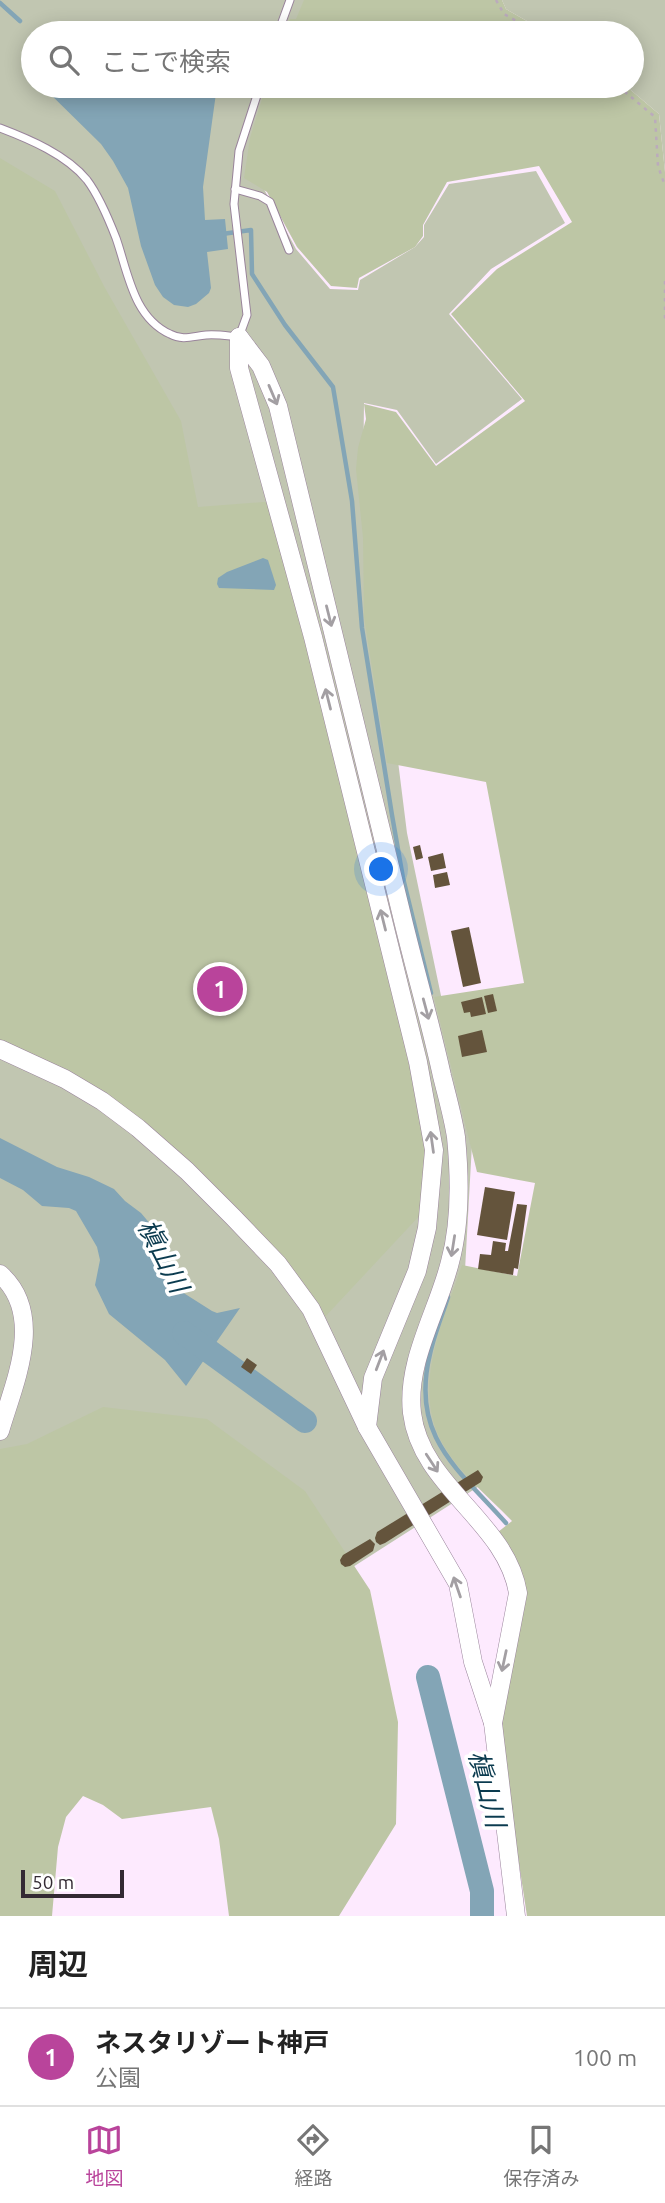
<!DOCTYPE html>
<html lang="ja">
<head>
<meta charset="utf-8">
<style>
	:root { --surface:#fff; --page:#f2f2f2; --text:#222; --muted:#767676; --line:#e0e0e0; --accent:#b9449b }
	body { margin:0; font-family:Ubuntu,"Noto Sans JP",sans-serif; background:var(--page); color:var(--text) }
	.scale { position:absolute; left:21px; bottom:18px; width:103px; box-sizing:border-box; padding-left:7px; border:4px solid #332a33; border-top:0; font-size:19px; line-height:24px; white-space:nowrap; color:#332a33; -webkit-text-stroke:5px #fff; paint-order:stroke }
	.you { position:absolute; left:382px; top:870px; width:24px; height:24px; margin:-18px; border:5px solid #fff; border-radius:50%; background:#1a73e8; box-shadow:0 0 0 10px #1a73e833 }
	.badge { display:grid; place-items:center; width:46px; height:46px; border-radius:50%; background:var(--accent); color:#fff; font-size:23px; font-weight:700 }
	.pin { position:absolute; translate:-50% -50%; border:4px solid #fff; box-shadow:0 2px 7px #0006 }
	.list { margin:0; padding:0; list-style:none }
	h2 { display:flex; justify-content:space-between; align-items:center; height:91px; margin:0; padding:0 28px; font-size:30px }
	h2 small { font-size:23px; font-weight:400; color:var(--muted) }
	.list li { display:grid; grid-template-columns:46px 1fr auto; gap:21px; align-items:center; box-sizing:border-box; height:98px; padding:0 28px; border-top:2px solid var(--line) }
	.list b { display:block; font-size:26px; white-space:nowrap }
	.list p { margin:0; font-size:23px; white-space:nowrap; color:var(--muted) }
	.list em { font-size:23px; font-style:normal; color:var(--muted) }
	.icon { flex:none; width:38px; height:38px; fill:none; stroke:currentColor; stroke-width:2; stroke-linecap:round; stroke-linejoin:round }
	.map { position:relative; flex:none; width:665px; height:1916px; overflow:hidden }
	.search { position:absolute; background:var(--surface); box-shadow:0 4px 18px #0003; left:21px; right:21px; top:21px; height:77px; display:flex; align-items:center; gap:18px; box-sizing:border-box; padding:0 24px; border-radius:38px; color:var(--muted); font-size:26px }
	.sheet { height:189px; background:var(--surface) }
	nav { display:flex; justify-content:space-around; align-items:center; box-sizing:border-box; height:98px; border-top:2px solid var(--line); background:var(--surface); font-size:19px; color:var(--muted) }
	nav a { display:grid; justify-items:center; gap:4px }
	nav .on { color:var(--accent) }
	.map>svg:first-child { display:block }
	.green { fill:#c1c6b1 }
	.forest { fill:#bdc6a5 }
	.water { fill:#83a5b6 }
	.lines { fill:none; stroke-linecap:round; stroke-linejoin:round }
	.stream { stroke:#83a5b6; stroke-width:4.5 }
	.river { stroke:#83a5b6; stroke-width:24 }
	.building { fill:#64543c }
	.service-casing { stroke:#99849b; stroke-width:9 }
	.tertiary-casing { stroke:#99849b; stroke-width:19 }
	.path { stroke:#bbabbc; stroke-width:2.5; stroke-dasharray:3.5 5; stroke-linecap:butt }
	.service { stroke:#fff; stroke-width:7 }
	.tertiary { stroke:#fff; stroke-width:18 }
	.oneway { stroke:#a39fa3 }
	.labels { text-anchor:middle; stroke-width:7; stroke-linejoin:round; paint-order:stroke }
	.water-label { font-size:26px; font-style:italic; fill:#0b3b4f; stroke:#fff }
</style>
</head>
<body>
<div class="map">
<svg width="665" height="1916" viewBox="0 0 665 1916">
	<rect width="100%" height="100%" fill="#fdeafe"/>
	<g class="green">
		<polygon points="0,0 309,0 298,33 33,33 33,86 279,86 250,163 296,249 330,289 358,290 360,280 415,247 424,237 424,225 449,184 536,171 565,223 491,269 449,314 522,399 436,464 397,410 364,403 363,482 407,833 472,1144 465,1270 495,1476 342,1574 1,1755 0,1916"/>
		<polygon points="502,0 665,0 665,172 659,114 626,86 632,86 632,33 548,33 506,9"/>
	</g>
	<g class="forest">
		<polygon points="304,0 502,0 506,9 548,33 284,33 290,19 296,19"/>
		<path d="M266,86H626L659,114L665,172V1916H527L498,1726L521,1573L512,1552L498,1532L512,1521C489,1497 461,1475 444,1446C410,1389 443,1322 462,1265L517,1276L535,1183L477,1172L434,997L524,983L486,782L387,763L364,617L363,538L356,469L358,448L366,419L364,404L396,412L436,466L525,401L451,314L497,269L572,222L539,166L447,182L423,225V236L415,247L359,278L357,288L331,286L297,247L267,192L244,178L250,138Z"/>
		<polygon points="0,158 55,191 105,288 181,421 198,507 277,501 429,1140 423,1212 324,1318 178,1152 0,1041"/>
		<polygon points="103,1407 207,1419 305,1491 370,1590 398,1722 396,1824 339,1916 229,1916 219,1839 211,1807 122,1819 103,1805 83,1796 66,1817 58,1847 52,1916 0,1916 0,1449 27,1444"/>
	</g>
	<g class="water">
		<polygon points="42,86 129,86 137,90 153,86 217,86 203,187 205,220 225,219 228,249 207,252 211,288 209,293 196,304 188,307 174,305 163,297 155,285 141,246 128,188 113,161 101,144"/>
		<polygon points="263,558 268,560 276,585 274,590 219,588 217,584 218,578 227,572"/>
		<polygon points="0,1138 57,1167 89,1177 114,1189 125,1201 141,1213 167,1244 171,1285 212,1311 217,1313 240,1308 186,1386 165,1360 109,1314 95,1285 100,1260 97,1247 76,1211 69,1208 42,1206 23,1190 0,1178"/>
	</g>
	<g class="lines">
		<g class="stream">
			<polyline points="0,3 20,21"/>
			<polyline points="222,234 251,230 252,274 285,325 333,387 352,501 362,628 392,815 403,878 431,993"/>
			<path d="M448,1297C442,1316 434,1335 430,1354C410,1436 457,1468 506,1523"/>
		</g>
		<g class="river">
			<polyline points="184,1333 305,1421"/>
			<polyline points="428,1677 482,1891 482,1916"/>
		</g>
	</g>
	<g class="building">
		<polygon points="420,845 423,858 416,860 413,847"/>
		<polygon points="443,853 446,868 431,871 428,857"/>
		<polygon points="447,872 450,885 435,888 433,875"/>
		<polygon points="469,927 481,983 463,987 451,931"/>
		<polygon points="493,994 497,1011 488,1013 484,996"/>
		<polygon points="482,997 486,1014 471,1017 470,1012 464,1013 461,1002"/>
		<polygon points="482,1030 487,1052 462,1057 458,1036"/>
		<polygon points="485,1187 515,1192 507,1240 477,1235"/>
		<polygon points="517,1204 527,1205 518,1269 514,1268 513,1275 478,1269 480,1254 491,1255 493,1241 506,1243 505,1251 508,1251"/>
		<polygon points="247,1358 257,1365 251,1374 241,1367"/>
		<polygon points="478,1470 483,1477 481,1482 385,1543 380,1545 376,1542 375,1538 377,1532"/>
		<polygon points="370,1539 375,1544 373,1551 350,1566 345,1567 341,1564 340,1560 343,1555"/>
	</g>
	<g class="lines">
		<defs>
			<g id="service">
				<polyline points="278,33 290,0"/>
				<path d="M0,128C29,139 67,155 87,180C99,196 109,220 116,238C128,272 133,317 170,334C183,341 193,336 206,335C217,334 228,336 239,337L247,315L234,204L239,151L260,86"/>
				<polyline points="235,189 260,196 270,202 289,250"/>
			</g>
			<g id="tertiary">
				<path d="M239,337L261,366L278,406C319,574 360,743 401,912C414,967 430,1021 442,1076C447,1096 453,1117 456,1137C460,1178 461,1222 450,1262C438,1311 406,1361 412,1413C421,1487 506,1521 518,1593L493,1723"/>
				<polyline points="239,337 239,368 313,637 418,1062 434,1150 427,1228 417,1271 373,1378 367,1427"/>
				<polyline points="0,1049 65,1079 102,1101 138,1128 187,1171 233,1217 278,1264 311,1309 367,1427 458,1584 473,1662 493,1723 516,1916"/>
				<path d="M0,1274C46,1315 14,1383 0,1431"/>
			</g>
		</defs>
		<use href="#service" class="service-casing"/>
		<use href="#tertiary" class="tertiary-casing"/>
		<g class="path">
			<polyline points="496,0 504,14 538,33"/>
			<polyline points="618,86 655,117 658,166 665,186"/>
			<polyline points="665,281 665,320"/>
		</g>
		<use href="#service" class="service"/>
		<use href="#tertiary" class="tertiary"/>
	</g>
	<defs><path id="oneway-shaft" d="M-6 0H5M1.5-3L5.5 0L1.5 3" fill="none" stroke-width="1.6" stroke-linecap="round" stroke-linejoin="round" transform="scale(1.75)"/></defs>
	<g class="oneway">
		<use href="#oneway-shaft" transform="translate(273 395) rotate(67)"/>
		<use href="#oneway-shaft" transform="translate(329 616) rotate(76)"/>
		<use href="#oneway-shaft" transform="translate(328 699) rotate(-104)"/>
		<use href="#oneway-shaft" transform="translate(383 920) rotate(-104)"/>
		<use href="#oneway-shaft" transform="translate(426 1009) rotate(75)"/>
		<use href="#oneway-shaft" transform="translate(432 1142) rotate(-98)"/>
		<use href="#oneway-shaft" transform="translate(453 1246) rotate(99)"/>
		<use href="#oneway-shaft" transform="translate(380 1360) rotate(-69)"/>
		<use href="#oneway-shaft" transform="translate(432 1463) rotate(57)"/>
		<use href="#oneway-shaft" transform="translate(457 1587) rotate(-109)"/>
		<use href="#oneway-shaft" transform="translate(504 1661) rotate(102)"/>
	</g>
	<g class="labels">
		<g class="water-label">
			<text transform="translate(163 1256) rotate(63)" y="9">槇山川</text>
			<text transform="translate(487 1789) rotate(76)" y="9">槇山川</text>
		</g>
	</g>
</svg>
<div class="scale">50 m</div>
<div class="you"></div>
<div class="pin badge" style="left:220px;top:989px">1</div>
<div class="search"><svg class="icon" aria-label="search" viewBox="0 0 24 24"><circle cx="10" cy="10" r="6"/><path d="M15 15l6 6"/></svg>ここで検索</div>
</div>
<section class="sheet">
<h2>周辺<small></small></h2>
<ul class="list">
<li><span class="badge">1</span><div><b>ネスタリゾート神戸</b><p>公園</p></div><em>100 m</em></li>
</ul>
</section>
<nav>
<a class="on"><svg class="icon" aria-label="map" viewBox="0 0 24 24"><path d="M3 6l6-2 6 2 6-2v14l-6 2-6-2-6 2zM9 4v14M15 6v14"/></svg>地図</a>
<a><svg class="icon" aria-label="directions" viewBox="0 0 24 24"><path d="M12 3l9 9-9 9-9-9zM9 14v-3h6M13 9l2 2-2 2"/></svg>経路</a>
<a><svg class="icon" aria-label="saved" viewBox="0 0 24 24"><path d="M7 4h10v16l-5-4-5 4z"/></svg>保存済み</a>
</nav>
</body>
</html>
